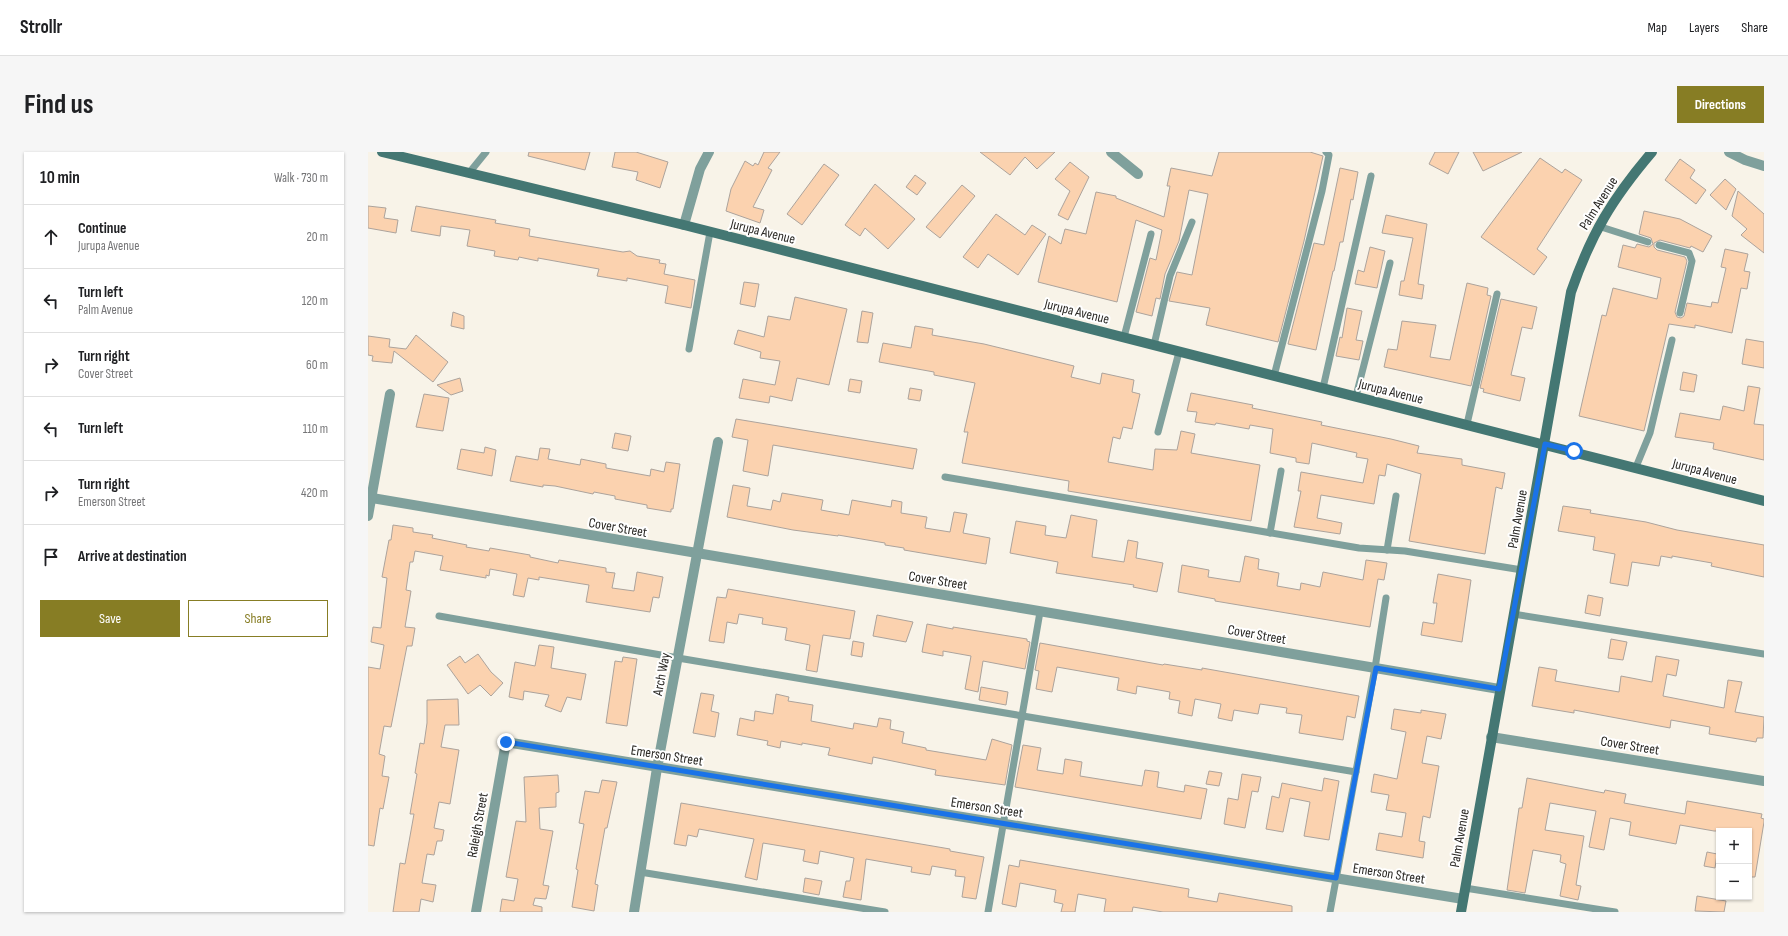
<!DOCTYPE html>
<html lang="en">
<head>
<meta charset="utf-8">
<style>
	:root { --surface:#fff; --page:#f6f6f6; --text:#202124; --muted:#757577; --line:#e0e0e0; --accent:#877d24 }
	body { margin:0; font-family:"Sofia Sans Condensed",sans-serif; background:var(--page); color:var(--text) }
	.controls { position:absolute; right:12px; bottom:12px; display:grid; overflow:hidden; border-radius:0px; box-shadow:0 1px 3px #0004 }
	.controls button { width:36px; height:36px; display:grid; place-items:center; padding:0; border:0; border-bottom:1px solid var(--line); background:var(--surface); color:var(--text); font:20px sans-serif }
	.stop { position:absolute; width:12px; height:12px; margin:-9px; border:3px solid #1a73e8; border-radius:50%; background:#fff }
	.stop.end { background:#1a73e8; border-color:#fff; box-shadow:0 1px 4px #0008 }
	.list { margin:0; padding:0; list-style:none }
	h2 { display:flex; justify-content:space-between; align-items:center; height:52px; margin:0; padding:0 16px; font-size:17px }
	h2 small { font-size:13px; font-weight:400; color:var(--muted) }
	.list li { display:grid; grid-template-columns:26px 1fr auto; gap:12px; align-items:center; box-sizing:border-box; height:64px; padding:0 16px; border-top:1px solid var(--line) }
	.list b { display:block; font-size:15px; white-space:nowrap }
	.list p { margin:0; font-size:13px; white-space:nowrap; color:var(--muted) }
	.list em { font-size:13px; font-style:normal; color:var(--muted) }
	.actions { display:flex; gap:8px; padding:12px 16px }
	.actions a { flex:1; padding:9px 0; border:1px solid var(--accent); border-radius:0px; text-align:center; font-size:14px; color:var(--accent) }
	.actions .main { background:var(--accent); color:#fff }
	.icon { flex:none; width:22px; height:22px; fill:none; stroke:currentColor; stroke-width:2; stroke-linecap:round; stroke-linejoin:round }
	.map { position:relative; flex:none; width:1396px; height:760px; overflow:hidden; border-radius:0px }
	header { display:flex; align-items:center; gap:24px; box-sizing:border-box; height:56px; padding:0 20px; background:var(--surface); border-bottom:1px solid var(--line) }
	header strong { font-size:19px }
	nav { display:flex; gap:22px; margin-inline-start:auto; font-size:14px }
	.intro { display:flex; align-items:center; justify-content:space-between; box-sizing:border-box; height:96px; padding:0 24px }
	h1 { margin:0; font-size:28px }
	.button { padding:10px 18px; border-radius:0px; background:var(--accent); color:#fff; font-size:14px; font-weight:700 }
	main { display:flex; gap:24px; padding:0 24px }
	aside { flex:1; background:var(--surface); border-radius:0px; box-shadow:0 1px 3px #0004 }
	.map>svg:first-child { display:block }
	.building { fill:#fbd2af; stroke:#aca39c }
	.lines { fill:none; stroke-linecap:round; stroke-linejoin:round }
	.lane { stroke:#7fa09c; stroke-width:7 }
	.street { stroke:#7fa09c; stroke-width:10 }
	.secondary { stroke:#447773; stroke-width:10 }
	.route { stroke:#1a73e8; stroke-width:5 }
	.labels { text-anchor:middle; stroke-width:4; stroke-linejoin:round; paint-order:stroke }
	.street-label { font-size:14px; fill:#282622; stroke:#fff }
</style>
</head>
<body>
<header>
<strong>Strollr</strong>
<nav><a>Map</a><a>Layers</a><a>Share</a></nav>
</header>
<div class="intro"><h1>Find us</h1><a class="button">Directions</a></div>
<main>
<aside>
<h2>10 min<small>Walk · 730 m</small></h2>
<ul class="list">
<li><svg class="icon" aria-label="ahead" viewBox="0 0 24 24"><path d="M12 20V5M6 11l6-6 6 6"/></svg><div><b>Continue</b><p>Jurupa Avenue</p></div><em>20 m</em></li>
<li><svg class="icon" aria-label="left" viewBox="0 0 24 24"><path d="M17 20v-9H6M10 6l-5 5 5 5"/></svg><div><b>Turn left</b><p>Palm Avenue</p></div><em>120 m</em></li>
<li><svg class="icon" aria-label="right" viewBox="0 0 24 24"><path d="M7 20v-9h11M14 6l5 5-5 5"/></svg><div><b>Turn right</b><p>Cover Street</p></div><em>60 m</em></li>
<li><svg class="icon" aria-label="left" viewBox="0 0 24 24"><path d="M17 20v-9H6M10 6l-5 5 5 5"/></svg><div><b>Turn left</b></div><em>110 m</em></li>
<li><svg class="icon" aria-label="right" viewBox="0 0 24 24"><path d="M7 20v-9h11M14 6l5 5-5 5"/></svg><div><b>Turn right</b><p>Emerson Street</p></div><em>420 m</em></li>
<li><svg class="icon" aria-label="arrive" viewBox="0 0 24 24"><path d="M6 21V4h12l-3 4 3 4H6"/></svg><div><b>Arrive at destination</b></div></li>
</ul>
<div class="actions"><a class="main">Save</a><a>Share</a></div>
</aside>
<div class="map">
<svg width="1396" height="760" viewBox="0 0 1396 760">
	<rect width="100%" height="100%" fill="#f8f3e8"/>
	<g class="building">
		<polygon points="161,0 222,0 217,18 160,4"/>
		<polygon points="247,0 268,0 300,10 292,36 268,28 270,20 244,15"/>
		<polygon points="396,0 412,0 400,16 404,18 385,55 396,58 392,71 358,59 363,37 377,9 385,14 387,11 390,13"/>
		<polygon points="612,0 687,0 669,17 657,5 642,23"/>
		<polygon points="851,0 942,0 955,4 936,89 910,190 838,173 842,156 801,149 809,120 824,123 840,42 821,38 811,89 797,122 792,147 788,146 784,164 768,160 782,106 788,108 794,78 768,68 749,150 670,130 681,84 693,92 697,77 718,82 728,40 748,44 748,46 796,65 802,34 799,34 803,16 844,24"/>
		<polygon points="1067,0 1091,0 1080,22 1061,12"/>
		<polygon points="1105,0 1154,0 1115,19"/>
		<polygon points="1172,6 1194,21 1197,17 1214,28 1169,97 1179,105 1166,123 1113,85"/>
		<polygon points="1312,7 1327,18 1322,26 1338,38 1328,52 1297,28"/>
		<polygon points="702,10 721,25 700,68 690,63 702,39 687,27"/>
		<polygon points="456,12 471,23 434,73 419,62"/>
		<polygon points="972,16 990,20 985,48 983,47 975,90 972,90 966,119 965,119 948,198 920,192 946,91 956,93"/>
		<polygon points="547,23 558,31 549,43 538,35"/>
		<polygon points="1357,27 1368,37 1358,58 1342,43"/>
		<polygon points="507,32 547,67 520,97 497,76 492,84 477,73"/>
		<polygon points="594,33 607,44 572,86 558,75"/>
		<polygon points="1370,39 1396,62 1396,101 1373,83 1379,77 1364,64"/>
		<polygon points="0,54 18,56 16,66 30,68 28,81 0,76"/>
		<polygon points="48,54 128,68 127,71 162,77 161,84 255,100 262,99 269,104 292,108 291,111 298,112 296,122 327,128 323,156 297,151 300,134 259,126 259,129 229,124 231,117 170,106 170,109 151,105 150,108 126,104 127,99 99,94 102,78 73,74 72,84 43,79"/>
		<polygon points="1276,59 1312,67 1344,84 1335,100 1323,94 1322,96 1292,88 1286,91 1286,95 1289,98 1317,105 1319,109 1307,160 1309,165 1313,166 1316,164 1319,151 1343,155 1344,150 1350,151 1358,116 1353,115 1357,97 1380,102 1376,119 1382,120 1379,137 1373,136 1364,181 1327,173 1327,176 1301,172 1276,279 1211,264 1234,163 1238,164 1245,136 1289,147 1293,126 1250,115 1255,93 1267,96 1269,92 1281,95 1285,92 1283,86 1271,82"/>
		<polygon points="628,62 657,83 664,73 678,82 650,123 620,102 610,116 595,105"/>
		<polygon points="1018,63 1059,72 1050,132 1056,133 1054,147 1031,143 1033,129 1036,129 1045,86 1014,81"/>
		<polygon points="1002,95 1017,99 1009,136 987,132 990,118 996,120"/>
		<polygon points="376,130 391,132 387,155 372,152"/>
		<polygon points="1099,131 1120,136 1119,143 1123,144 1103,234 1016,215 1020,197 1029,198 1034,169 1068,173 1062,205 1082,208"/>
		<polygon points="427,145 479,157 461,233 429,226 424,249 402,244 401,251 371,246 375,227 407,233 412,209 392,206 393,200 366,192 370,178 396,185 400,164 422,168"/>
		<polygon points="1133,147 1169,155 1164,177 1154,175 1143,223 1157,226 1152,249 1115,240 1116,237 1112,236"/>
		<polygon points="979,156 994,159 988,188 995,189 991,208 968,204 972,185 974,186"/>
		<polygon points="494,159 505,161 500,191 489,190"/>
		<polygon points="85,160 96,164 96,177 83,174"/>
		<polygon points="547,174 565,177 564,183 616,192 706,214 703,225 716,228 732,232 734,221 766,228 764,240 772,242 764,277 755,275 752,287 745,285 740,310 785,318 787,297 809,298 813,279 827,282 823,301 892,313 883,369 700,339 701,329 594,311 600,280 596,280 607,231 566,223 566,220 511,210 515,191 543,196"/>
		<polygon points="48,183 80,210 65,230 26,199 24,211 4,209 5,204 0,203 0,184 22,187 21,195 38,197"/>
		<polygon points="1378,187 1396,190 1396,216 1374,212"/>
		<polygon points="1315,220 1329,223 1326,240 1312,238"/>
		<polygon points="92,226 95,239 83,243 69,233"/>
		<polygon points="482,227 494,229 492,241 480,239"/>
		<polygon points="1380,234 1392,236 1386,272 1396,273 1396,308 1345,297 1346,291 1307,285 1312,261 1352,268 1355,254 1376,259"/>
		<polygon points="542,236 554,238 552,249 540,247"/>
		<polygon points="823,241 885,253 884,256 954,270 953,273 1023,287 1051,294 1049,301 1094,307 1094,313 1137,321 1134,337 1128,335 1117,402 1041,389 1053,322 1019,312 1017,324 1011,323 1006,352 953,343 949,366 974,371 972,382 926,375 933,339 930,339 933,320 995,331 1000,307 988,305 989,301 944,291 941,312 928,310 928,306 902,301 905,277 882,273 881,277 848,271 847,273 827,270 829,260 819,259"/>
		<polygon points="56,242 81,246 75,279 48,275"/>
		<polygon points="368,267 549,297 545,317 405,293 400,324 375,319 380,288 364,285"/>
		<polygon points="247,281 263,284 260,299 244,296"/>
		<polygon points="117,295 128,298 124,324 89,317 93,297 116,301"/>
		<polygon points="172,296 182,297 180,307 212,313 213,307 238,312 238,316 282,324 283,317 296,320 298,310 312,312 305,357 303,357 303,360 279,356 279,353 247,347 247,344 226,340 225,342 187,334 175,333 175,335 142,329 148,304 170,308"/>
		<polygon points="365,333 382,336 379,354 403,358 405,348 412,350 414,341 455,348 453,358 481,363 484,348 523,355 524,348 534,350 533,361 559,365 557,376 582,380 586,360 599,362 595,381 622,386 618,412 536,398 536,396 517,393 517,391 470,383 470,384 425,378 359,365"/>
		<polygon points="1195,354 1223,358 1222,361 1278,370 1309,378 1396,393 1396,425 1343,414 1344,411 1304,404 1304,406 1293,404 1291,414 1264,410 1260,434 1242,431 1247,402 1225,398 1227,385 1190,379"/>
		<polygon points="703,363 729,368 724,405 756,410 760,388 770,390 768,406 795,411 789,440 765,435 766,433 688,421 690,410 642,401 648,369 678,374 677,383 698,386"/>
		<polygon points="25,373 45,376 45,380 65,383 64,386 99,393 98,395 121,399 122,396 162,403 162,405 190,411 191,408 238,416 238,420 247,421 244,436 266,439 269,420 295,425 291,446 285,445 282,460 218,450 221,433 171,425 171,428 160,426 156,445 145,443 149,422 122,417 121,424 118,423 118,426 72,418 75,404 47,399 45,410 42,410 38,438 43,439 37,475 47,476 44,494 39,494 23,575 16,574 11,602 17,604 14,624 21,625 15,657 12,656 6,694 0,693 0,515 12,517 16,493 3,490 5,475 13,476 19,426 14,425 21,388 23,388"/>
		<polygon points="877,404 891,407 890,417 911,421 909,434 932,438 933,431 952,435 955,420 995,428 998,408 1019,411 1016,428 1010,427 1002,475 847,449 847,447 810,440 814,413 841,418 840,425 872,430"/>
		<polygon points="1070,422 1103,428 1094,490 1053,483 1055,470 1066,472 1069,451 1065,451"/>
		<polygon points="360,437 487,459 482,487 455,483 449,520 438,518 442,493 417,488 419,476 394,472 395,466 371,462 369,472 359,470 356,491 341,489 349,445 358,446"/>
		<polygon points="1220,443 1235,446 1232,464 1217,461"/>
		<polygon points="509,463 545,470 538,490 505,484"/>
		<polygon points="559,472 585,477 585,475 659,487 659,489 662,490 657,517 615,509 610,540 597,537 603,504 575,499 575,504 554,500"/>
		<polygon points="1243,487 1259,490 1255,508 1240,506"/>
		<polygon points="485,489 496,491 494,505 483,503"/>
		<polygon points="672,491 795,513 796,512 834,518 834,516 991,544 987,566 979,564 975,588 931,581 934,563 918,561 919,556 892,552 890,562 866,558 864,569 850,566 853,552 827,547 824,564 810,561 812,549 801,547 802,540 769,534 768,542 749,538 751,526 689,515 684,540 668,537 671,519 667,518"/>
		<polygon points="171,493 186,495 183,516 218,522 213,548 199,545 193,560 177,554 181,543 156,539 155,548 141,545 147,510 167,514"/>
		<polygon points="110,502 123,520 135,531 123,544 112,533 100,542 79,513 92,504 97,511"/>
		<polygon points="1288,504 1311,508 1308,524 1299,522 1295,544 1356,556 1360,528 1374,530 1367,560 1396,565 1395,586 1389,586 1388,590 1341,582 1342,575 1303,568 1302,576 1206,558 1206,561 1164,554 1171,515 1189,518 1187,529 1251,540 1253,524 1284,530"/>
		<polygon points="255,505 269,507 259,574 238,571 247,509 254,510"/>
		<polygon points="613,535 640,540 638,553 611,548"/>
		<polygon points="333,541 346,543 343,559 351,561 347,585 325,581"/>
		<polygon points="408,542 421,545 420,549 445,553 443,569 485,577 486,571 509,575 511,566 523,568 522,577 536,580 534,591 558,596 558,598 618,608 624,587 644,593 637,633 567,623 568,618 505,605 504,612 460,603 462,596 434,591 434,593 413,589 412,596 399,593 400,589 369,583 372,566 386,569 387,559 405,562"/>
		<polygon points="90,547 91,573 77,573 73,595 91,598 82,652 71,650 66,676 76,678 74,689 69,689 66,703 59,702 54,731 68,733 65,750 53,747 51,760 25,760 32,711 37,712 46,662 42,662 49,622 47,621 52,591 56,592 59,571 59,548"/>
		<polygon points="1026,557 1053,561 1053,558 1078,562 1073,587 1059,584 1054,611 1071,614 1062,666 1055,664 1051,689 1057,690 1055,706 1008,698 1011,681 1034,685 1038,661 1018,658 1021,643 1003,640 1006,622 1029,627 1038,580 1023,577"/>
		<polygon points="655,593 673,596 669,618 695,622 697,607 714,610 712,624 774,634 777,618 791,620 789,635 816,640 817,633 839,637 833,667 647,635"/>
		<polygon points="841,619 854,621 851,634 838,632"/>
		<polygon points="874,622 893,625 890,640 884,639 877,676 856,672 860,646 870,648"/>
		<polygon points="190,623 191,640 188,641 188,655 171,656 172,677 185,679 175,733 181,734 178,747 167,746 165,753 174,755 174,760 132,760 134,747 146,749 150,727 138,725 148,669 158,670 156,625"/>
		<polygon points="956,626 971,629 961,688 936,684 942,650 922,646 915,680 898,677 904,644 911,646 914,631 954,639"/>
		<polygon points="1159,626 1236,641 1237,638 1258,642 1256,651 1317,662 1319,649 1394,662 1393,666 1396,667 1396,670 1387,725 1381,725 1381,679 1346,679 1312,673 1308,692 1261,683 1263,670 1242,666 1236,698 1221,695 1228,659 1182,651 1177,678 1216,684 1208,733 1213,734 1210,748 1192,744 1198,712 1192,710 1193,703 1165,698 1157,741 1139,738 1151,656 1154,656"/>
		<polygon points="234,628 249,630 239,676 237,676 227,732 230,733 226,759 204,755 210,718 208,717 216,672 211,671 217,639 231,641"/>
		<polygon points="313,651 582,697 582,699 616,705 608,747 594,745 597,725 587,724 588,718 564,714 562,723 543,720 544,715 498,707 493,748 475,745 478,729 482,729 486,706 452,699 450,712 435,709 437,698 395,691 389,728 377,725 386,687 331,677 329,685 320,683 318,694 306,692"/>
		<polygon points="1339,700 1349,702 1347,716 1336,714"/>
		<polygon points="652,708 821,737 820,745 849,750 851,741 924,754 924,760 795,760 765,755 764,760 736,760 738,747 710,742 707,760 693,760 695,752 686,750 688,738 652,731 648,755 634,752 641,713 651,715"/>
		<polygon points="437,726 454,729 451,743 435,740"/>
		<polygon points="1329,744 1358,749 1356,760 1327,759"/>
	</g>
	<g class="lines">
		<g class="lane">
			<polyline points="101,21 118,0"/>
			<polyline points="1230,74 1280,90"/>
			<polyline points="1291,93 1321,101 1324,109 1312,161"/>
			<polyline points="756,185 783,82"/>
			<polyline points="786,193 802,124 824,70"/>
			<polyline points="321,197 342,80"/>
			<polyline points="906,224 954,39 961,3 958,0"/>
			<polyline points="955,236 1003,24"/>
			<polyline points="988,244 1022,111"/>
			<polyline points="1099,272 1129,142"/>
			<polyline points="790,280 811,200"/>
			<polyline points="1268,315 1282,281 1304,188"/>
			<polyline points="577,325 991,396 1037,399 1154,418"/>
			<polyline points="902,381 913,319"/>
			<polyline points="1019,398 1028,344"/>
			<polyline points="1145,462 1396,502"/>
			<polyline points="71,464 310,506 988,620"/>
			<polyline points="272,720 517,760"/>
			<polyline points="1097,736 1247,760"/>
			<polyline points="620,760 672,460"/>
			<polyline points="962,760 1007,516 1018,446"/>
		</g>
		<g class="street">
			<polyline points="743,0 770,22"/>
			<polyline points="1361,0 1377,8 1396,14"/>
			<polyline points="316,73 332,17 341,0"/>
			<polyline points="4,346 1131,537"/>
			<polyline points="0,364 22,242"/>
			<polyline points="1123,585 1396,629"/>
			<polyline points="108,760 138,590 1095,747"/>
			<polyline points="266,760 289,616 350,290"/>
		</g>
		<g class="secondary">
			<polyline points="14,0 316,73 1396,349"/>
			<path d="M1093,760L1203,140C1223,82 1244,47 1284,0"/>
		</g>
	</g>
	<g class="lines">
		<polyline class="route" points="138,590 968,726 1008,516 1131,537 1177,292 1206,299"/>
	</g>
	<g class="labels">
		<g class="street-label">
			<text transform="translate(1230 51) rotate(-58)" y="5">Palm Avenue</text>
			<text transform="translate(395 79) rotate(14)" y="5">Jurupa Avenue</text>
			<text transform="translate(709 159) rotate(14)" y="5">Jurupa Avenue</text>
			<text transform="translate(1023 239) rotate(14)" y="5">Jurupa Avenue</text>
			<text transform="translate(1337 319) rotate(15)" y="5">Jurupa Avenue</text>
			<text transform="translate(1149 367) rotate(-80)" y="5">Palm Avenue</text>
			<text transform="translate(250 375) rotate(10)" y="5">Cover Street</text>
			<text transform="translate(570 428) rotate(9)" y="5">Cover Street</text>
			<text transform="translate(889 482) rotate(10)" y="5">Cover Street</text>
			<text transform="translate(293 522) rotate(-79)" y="5">Arch Way</text>
			<text transform="translate(1262 593) rotate(9)" y="5">Cover Street</text>
			<text transform="translate(299 603) rotate(9)" y="5">Emerson Street</text>
			<text transform="translate(619 655) rotate(9)" y="5">Emerson Street</text>
			<text transform="translate(109 673) rotate(-80)" y="5">Raleigh Street</text>
			<text transform="translate(1091 686) rotate(-80)" y="5">Palm Avenue</text>
			<text transform="translate(1021 721) rotate(9)" y="5">Emerson Street</text>
		</g>
	</g>
</svg>
<div class="controls">
<button>+</button>
<button>−</button>
</div>
<div class="stop" style="left:1206px;top:299px"></div>
<div class="stop end" style="left:138px;top:590px"></div>
</div>
</main>
</body>
</html>
